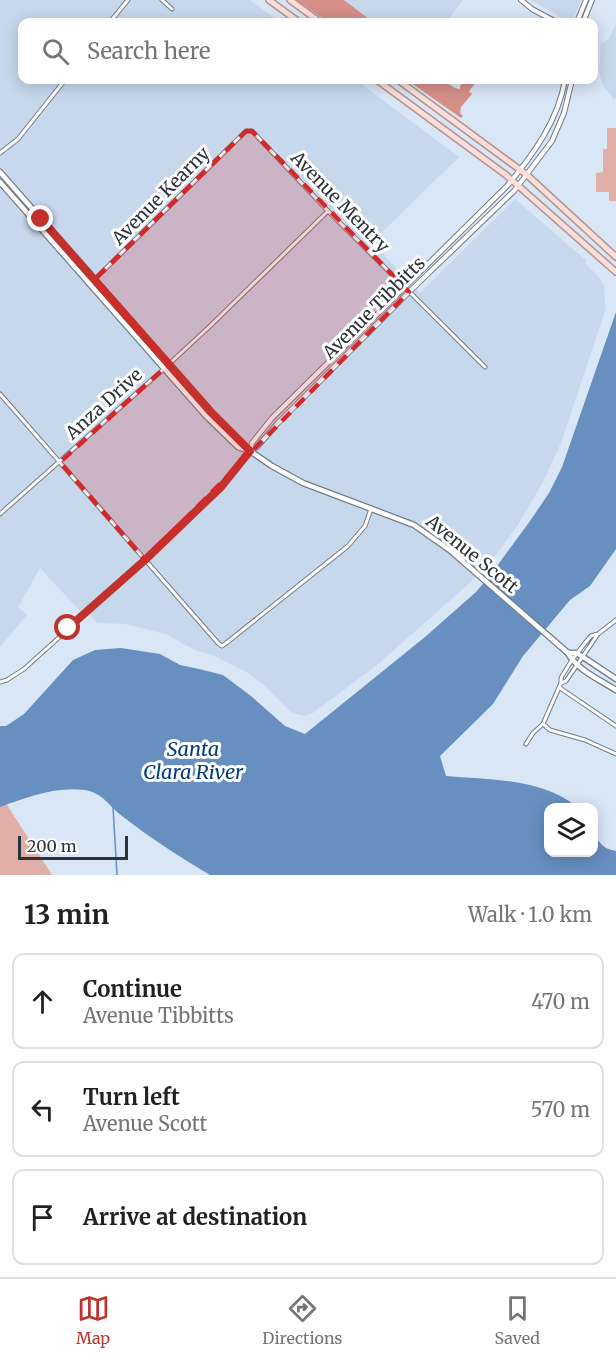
<!DOCTYPE html>
<html lang="en">
<head>
<meta charset="utf-8">
<style>
	:root { --surface:#fff; --page:#f6f6f6; --text:#202124; --muted:#757577; --line:#e0e0e0; --accent:#c0322b }
	body { margin:0; font-family:Merriweather,serif; background:var(--page); color:var(--text) }
	.controls { position:absolute; right:18px; bottom:18px; display:grid; overflow:hidden; border-radius:12px; box-shadow:0 3px 15px #0003 }
	.controls button { width:54px; height:54px; display:grid; place-items:center; padding:0; border:0; border-bottom:2px solid var(--line); background:var(--surface); color:var(--text); font:30px sans-serif }
	.scale { position:absolute; left:18px; bottom:15px; width:110px; box-sizing:border-box; padding-left:6px; border:3px solid #2e3339; border-top:0; font-size:16px; line-height:21px; white-space:nowrap; color:#2e3339; -webkit-text-stroke:4px #fff; paint-order:stroke }
	.stop { position:absolute; width:18px; height:18px; margin:-14px; border:4px solid #c0322b; border-radius:50%; background:#fff }
	.stop.end { background:#c0322b; border-color:#fff; box-shadow:0 2px 6px #0008 }
	.list { margin:0; padding:0; list-style:none }
	h2 { display:flex; justify-content:space-between; align-items:center; height:78px; margin:0; padding:0 24px; font-size:26px }
	h2 small { font-size:20px; font-weight:400; color:var(--muted) }
	.list li { display:grid; grid-template-columns:39px 1fr auto; gap:18px; align-items:center; box-sizing:border-box; height:96px; margin:0 12px 12px; padding:0 12px; border:2px solid var(--line); border-radius:12px }
	.list b { display:block; font-size:22px; white-space:nowrap }
	.list p { margin:0; font-size:20px; white-space:nowrap; color:var(--muted) }
	.list em { font-size:20px; font-style:normal; color:var(--muted) }
	.icon { flex:none; width:33px; height:33px; fill:none; stroke:currentColor; stroke-width:2; stroke-linecap:round; stroke-linejoin:round }
	.map { position:relative; flex:none; width:616px; height:875px; overflow:hidden }
	.search { position:absolute; background:var(--surface); box-shadow:0 3px 15px #0003; left:18px; right:18px; top:18px; height:66px; display:flex; align-items:center; gap:15px; box-sizing:border-box; padding:0 21px; border-radius:12px; color:var(--muted); font-size:22px }
	.sheet { height:402px; background:var(--surface) }
	nav { display:flex; justify-content:space-around; align-items:center; box-sizing:border-box; height:84px; border-top:2px solid var(--line); background:var(--surface); font-size:16px; color:var(--muted) }
	nav a { display:grid; justify-items:center; gap:3px }
	nav .on { color:var(--accent) }
	.map>svg:first-child { display:block }
	.built { fill:#c7d8ed }
	.green { fill:#e0afa8 }
	.forest { fill:#d69087 }
	.water { fill:#678fc0 }
	.lines { fill:none; stroke-linecap:round; stroke-linejoin:round }
	.stream { stroke:#678fc0; stroke-width:1.5 }
	.minor-casing { stroke:#707c8a; stroke-width:5 }
	.tertiary-casing { stroke:#707c8a; stroke-width:6 }
	.secondary-casing { stroke:#707c8a; stroke-width:7 }
	.primary-casing { stroke:#b29491; stroke-width:8 }
	.minor { stroke:#fff; stroke-width:3 }
	.tertiary { stroke:#fff; stroke-width:4 }
	.secondary { stroke:#fff; stroke-width:4.5 }
	.primary { stroke:#fbdeda; stroke-width:5 }
	.route { stroke:#c0322b; stroke-width:8 }
	.marked { fill:#d62828; fill-opacity:0.2; stroke:#d62828; stroke-width:4.5; stroke-dasharray:12 8; stroke-linejoin:round }
	.labels { text-anchor:middle; stroke-width:6; stroke-linejoin:round; paint-order:stroke }
	.street-label { font-size:18px; fill:#2e3339; stroke:#fff }
	.water-label { font-size:20px; font-style:italic; fill:#003d79; stroke:#fff }
</style>
</head>
<body>
<div class="map">
<svg width="616" height="875" viewBox="0 0 616 875">
	<rect width="100%" height="100%" fill="#d9e6f6"/>
	<g class="built">
		<polygon points="0,0 250,0 280,22 22,22 22,80 356,80 459,157 372,242 420,293 515,199 587,261 585,263 599,277 604,285 605,302 606,308 561,443 543,482 518,525 492,560 472,581 377,665 313,713 304,716 296,714 291,712 264,685 246,672 212,655 198,651 187,646 166,634 126,624 97,623 84,608 80,611 40,568 18,607 27,615 0,647"/>
		<polygon points="344,0 463,0 446,22 373,22"/>
		<polygon points="531,0 581,0 574,16 570,20 564,19"/>
		<polygon points="616,24 616,98 614,100 603,85 599,71 601,44 609,39"/>
	</g>
	<g class="green">
		<polygon points="607,128 616,128 616,201 609,201 609,192 596,192 596,173 603,172 603,149 607,149"/>
		<polygon points="0,794 52,875 0,875"/>
	</g>
	<g class="forest">
		<polygon points="296,0 344,0 373,22 328,22"/>
		<polygon points="407,80 441,80 455,88 460,89 460,86 467,80 478,80 469,91 472,94 461,107 460,113 463,116 461,118"/>
	</g>
	<path class="water" d="M616,312V549L590,586L570,600L523,656L493,704L440,756L446,776C491,780 541,778 577,807L548,808V852H594V834C600,844 604,849 616,851V875H210C180,857 150,838 122,816C109,806 103,793 85,790C56,786 27,797 0,807V726H6L24,714L73,660L95,650L121,648L160,654L180,665L199,669L223,675L251,696L285,726L305,734L425,637L476,592L492,573L530,521L549,493L562,467Z"/>
	<g class="lines">
		<polyline class="stream" points="113,807 117,875"/>
		<defs>
			<g id="minor">
				<polyline points="162,0 172,9"/>
				<polyline points="110,22 128,0"/>
				<polyline points="0,153 18,139 65,80"/>
				<polyline points="90,284 246,131 252,131 328,211 485,367"/>
				<polyline points="169,364 208,328 328,211"/>
				<polyline points="0,394 218,643 222,646 225,644 348,546 365,526 371,509"/>
				<polyline points="0,514 165,368"/>
				<polyline points="598,634 566,681 561,683 561,679 562,676 572,660 585,643 591,636 598,634 616,620"/>
				<polyline points="0,682 7,680 24,669 145,560 221,487 250,451"/>
				<polyline points="560,688 616,726"/>
				<polyline points="543,724 550,730 585,740 616,754"/>
				<polyline points="526,744 533,733 543,724 561,683"/>
			</g>
			<g id="tertiary">
				<polyline points="521,0 532,9 556,22"/>
				<polyline points="577,22 586,0"/>
				<polyline points="583,22 592,0"/>
				<path d="M250,450L252,443L272,418L507,186C533,155 558,121 565,80"/>
				<polyline points="250,451 257,447 278,423 409,292 514,191 552,141 564,113 572,80"/>
			</g>
			<g id="secondary">
				<path d="M0,172L211,412L250,451L272,466L303,483L414,525L451,551L568,653C577,670 600,680 616,690"/>
				<polyline points="0,182 206,416 238,447 250,451"/>
				<polyline points="568,653 577,653 616,679"/>
			</g>
			<g id="primary">
				<polyline points="269,0 299,22"/>
				<polyline points="290,0 320,22"/>
				<polyline points="377,80 506,175 616,272"/>
				<polyline points="398,80 527,175 616,257"/>
			</g>
		</defs>
		<use href="#minor" class="minor-casing"/>
		<use href="#tertiary" class="tertiary-casing"/>
		<use href="#secondary" class="secondary-casing"/>
		<use href="#primary" class="primary-casing"/>
		<use href="#minor" class="minor"/>
		<use href="#tertiary" class="tertiary"/>
		<use href="#secondary" class="secondary"/>
		<use href="#primary" class="primary"/>
	</g>
	<g class="lines">
		<polyline class="route" points="41,219 211,412 250,451 221,487 145,560 68,628"/>
	</g>
	<path class="marked" d="M246,131H252L409,292L145,560L60,462L169,364L94,280Z"/>
	<g class="labels">
		<g class="street-label">
			<text transform="translate(161 196) rotate(-45)" y="6">Avenue Kearny</text>
			<text transform="translate(340 202) rotate(46)" y="6">Avenue Mentry</text>
			<text transform="translate(374 308) rotate(-45)" y="6">Avenue Tibbitts</text>
			<text transform="translate(104 404) rotate(-42)" y="6">Anza Drive</text>
			<text transform="translate(472 554) rotate(39)" y="6">Avenue Scott</text>
		</g>
		<g class="water-label">
			<text x="193" y="756">Santa<tspan x="193" dy="23">Clara River</tspan></text>
		</g>
	</g>
</svg>
<div class="controls">
<button><svg class="icon" aria-label="layers" viewBox="0 0 24 24"><path d="M12 4l9 5-9 5-9-5zM3 14l9 5 9-5"/></svg></button>
</div>
<div class="scale">200 m</div>
<div class="stop" style="left:68px;top:628px"></div>
<div class="stop end" style="left:41px;top:219px"></div>
<div class="search"><svg class="icon" aria-label="search" viewBox="0 0 24 24"><circle cx="10" cy="10" r="6"/><path d="M15 15l6 6"/></svg>Search here</div>
</div>
<section class="sheet">
<h2>13 min<small>Walk · 1.0 km</small></h2>
<ul class="list">
<li><svg class="icon" aria-label="ahead" viewBox="0 0 24 24"><path d="M12 20V5M6 11l6-6 6 6"/></svg><div><b>Continue</b><p>Avenue Tibbitts</p></div><em>470 m</em></li>
<li><svg class="icon" aria-label="left" viewBox="0 0 24 24"><path d="M17 20v-9H6M10 6l-5 5 5 5"/></svg><div><b>Turn left</b><p>Avenue Scott</p></div><em>570 m</em></li>
<li><svg class="icon" aria-label="arrive" viewBox="0 0 24 24"><path d="M6 21V4h12l-3 4 3 4H6"/></svg><div><b>Arrive at destination</b></div></li>
</ul>
</section>
<nav>
<a class="on"><svg class="icon" aria-label="map" viewBox="0 0 24 24"><path d="M3 6l6-2 6 2 6-2v14l-6 2-6-2-6 2zM9 4v14M15 6v14"/></svg>Map</a>
<a><svg class="icon" aria-label="directions" viewBox="0 0 24 24"><path d="M12 3l9 9-9 9-9-9zM9 14v-3h6M13 9l2 2-2 2"/></svg>Directions</a>
<a><svg class="icon" aria-label="saved" viewBox="0 0 24 24"><path d="M7 4h10v16l-5-4-5 4z"/></svg>Saved</a>
</nav>
</body>
</html>
